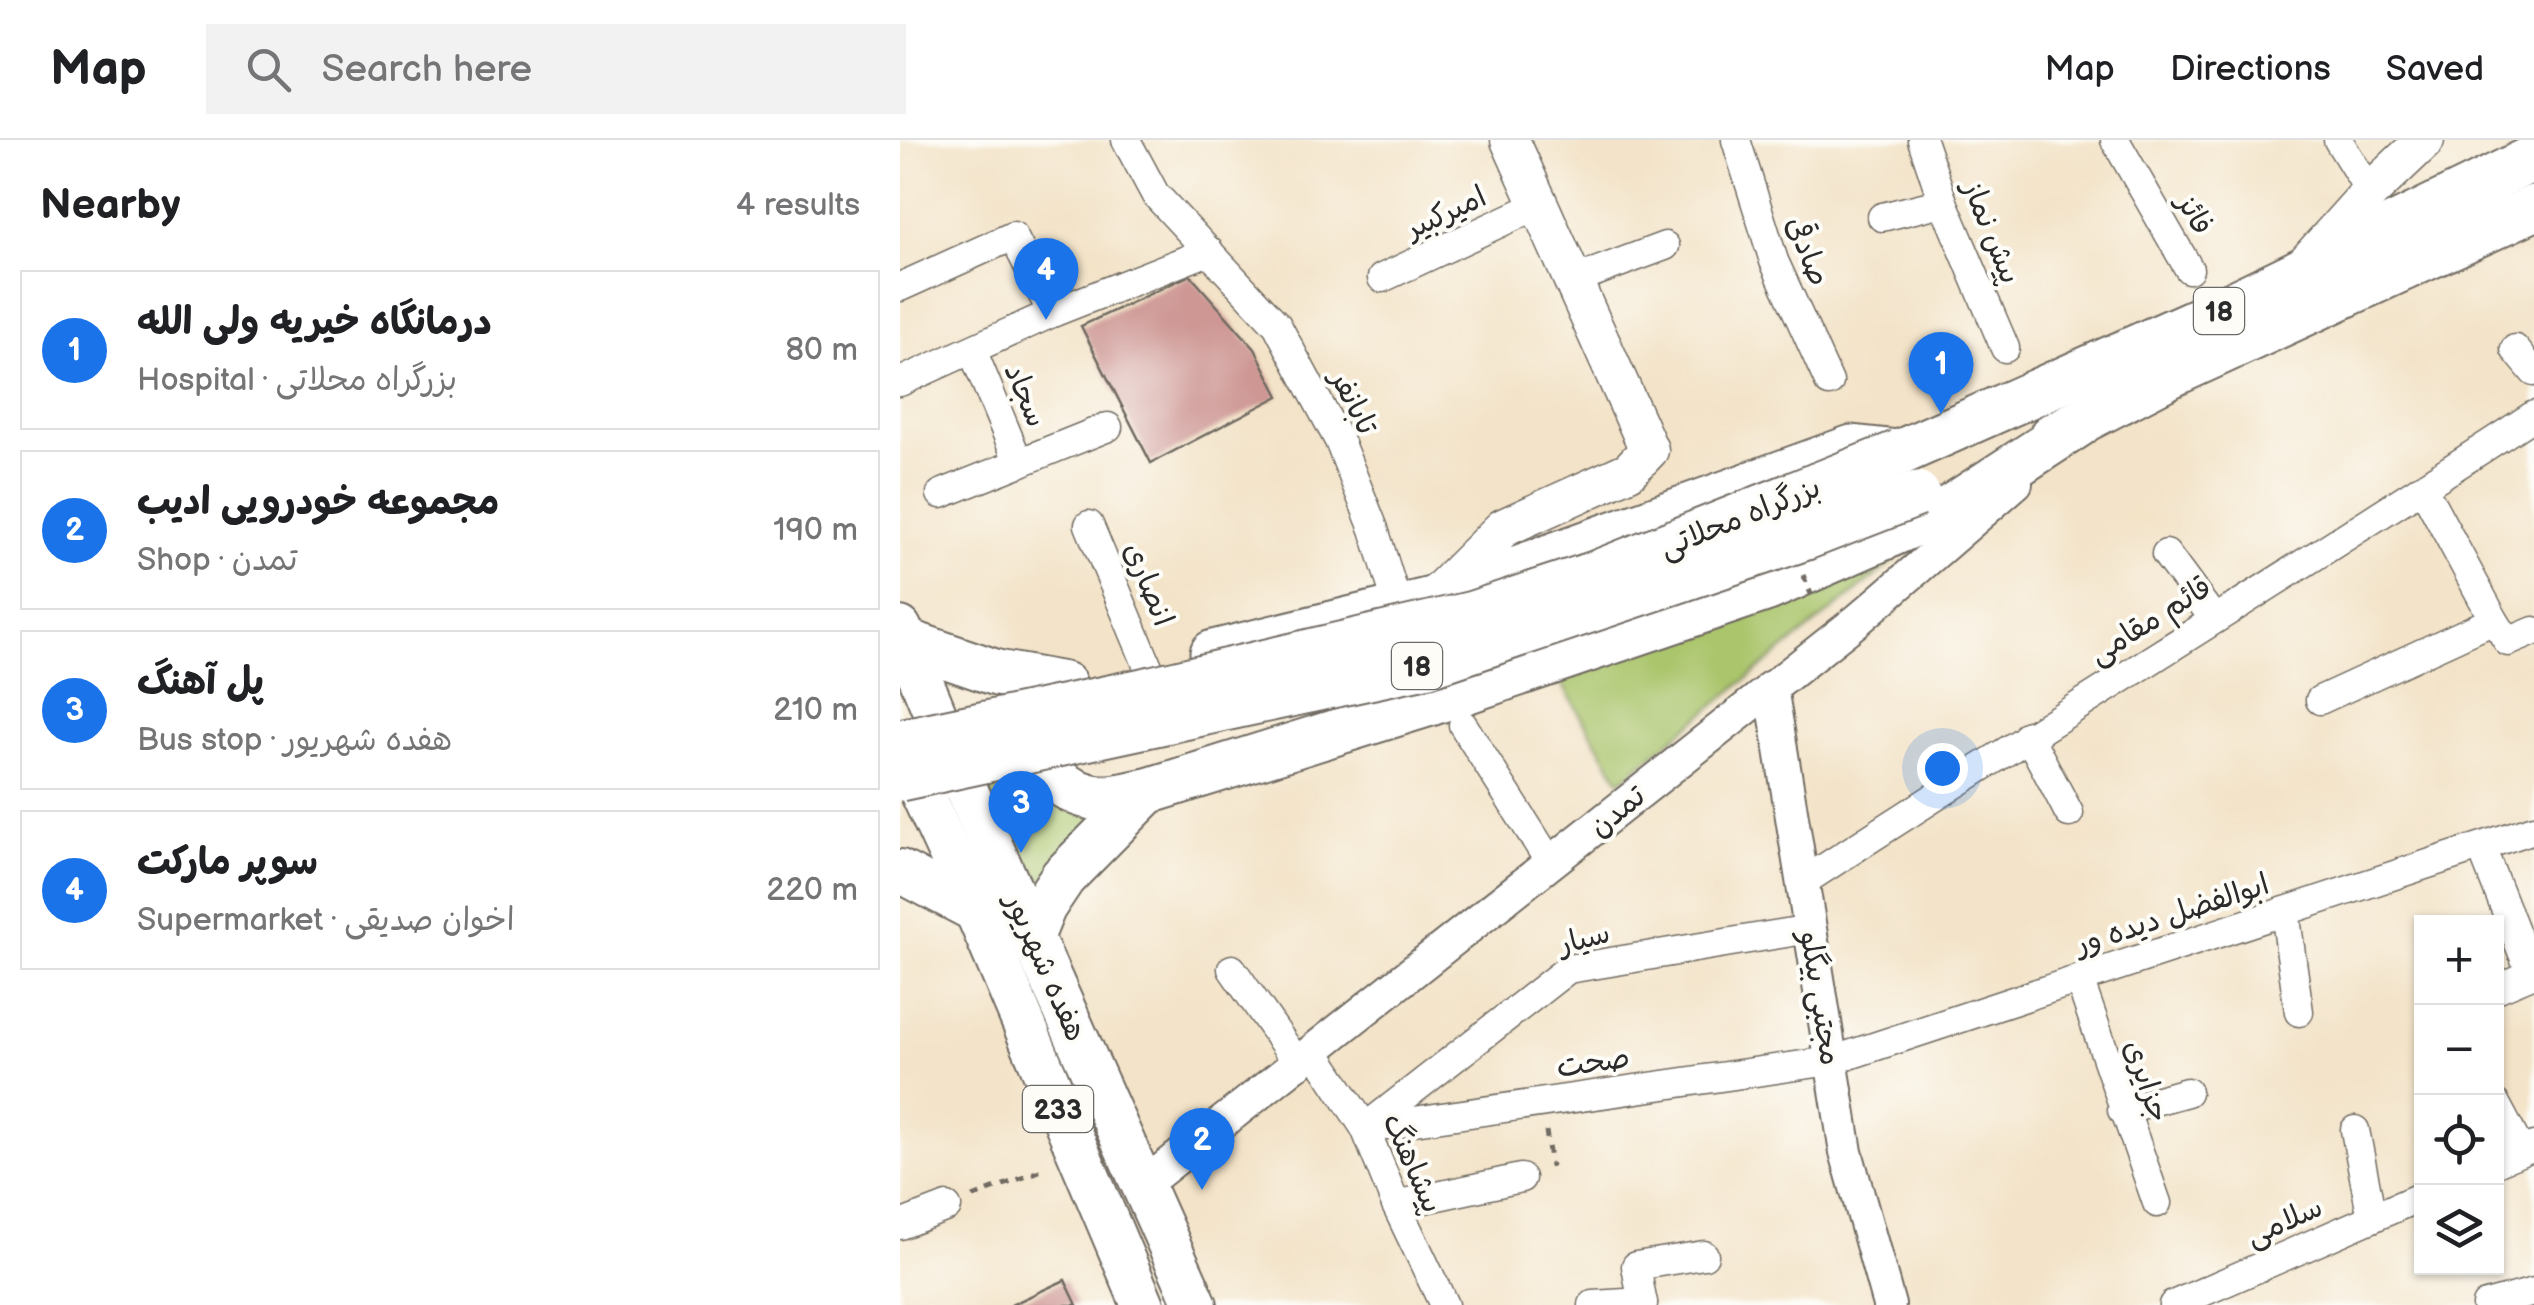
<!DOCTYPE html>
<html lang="en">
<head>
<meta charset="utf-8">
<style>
	:root { --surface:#fff; --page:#f2f2f2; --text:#202124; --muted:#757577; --line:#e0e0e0; --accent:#1a73e8 }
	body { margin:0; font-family:"Balsamiq Sans","Playpen Sans Arabic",sans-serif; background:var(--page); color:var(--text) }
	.controls { position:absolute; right:30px; bottom:30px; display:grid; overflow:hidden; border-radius:0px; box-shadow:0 2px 8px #0004 }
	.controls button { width:90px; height:90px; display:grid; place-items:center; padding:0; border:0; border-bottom:2px solid var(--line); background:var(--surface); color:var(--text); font:50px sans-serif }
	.you { position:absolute; left:1042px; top:628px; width:35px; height:35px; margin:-25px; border:8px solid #fff; border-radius:50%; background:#1a73e8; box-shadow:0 0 0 15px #1a73e833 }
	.badge { display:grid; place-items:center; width:65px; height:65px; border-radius:50%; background:var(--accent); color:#fff; font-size:32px; font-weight:700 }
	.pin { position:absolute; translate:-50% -82px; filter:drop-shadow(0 2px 5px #0008) }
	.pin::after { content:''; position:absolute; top:52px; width:35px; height:30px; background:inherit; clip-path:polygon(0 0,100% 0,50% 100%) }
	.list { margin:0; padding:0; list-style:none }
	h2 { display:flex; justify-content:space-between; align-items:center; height:130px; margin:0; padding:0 40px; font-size:42px }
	h2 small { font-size:32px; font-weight:400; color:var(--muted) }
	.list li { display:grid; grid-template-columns:65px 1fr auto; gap:30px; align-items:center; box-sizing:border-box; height:160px; margin:0 20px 20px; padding:0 20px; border:2px solid var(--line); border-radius:0px }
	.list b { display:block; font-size:38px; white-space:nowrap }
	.list p { margin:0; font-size:32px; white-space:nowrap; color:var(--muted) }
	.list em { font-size:32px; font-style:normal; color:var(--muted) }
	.icon { flex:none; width:55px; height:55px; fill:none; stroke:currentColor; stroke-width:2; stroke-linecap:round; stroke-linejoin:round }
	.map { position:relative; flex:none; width:1634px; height:1165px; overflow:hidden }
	header { display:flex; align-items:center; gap:60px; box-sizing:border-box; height:140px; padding:0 50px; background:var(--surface); border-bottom:2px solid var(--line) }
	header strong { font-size:48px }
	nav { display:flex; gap:55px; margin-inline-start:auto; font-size:35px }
	.search { width:700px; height:90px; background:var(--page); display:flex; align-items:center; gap:25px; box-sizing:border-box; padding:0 35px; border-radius:0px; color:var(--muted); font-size:38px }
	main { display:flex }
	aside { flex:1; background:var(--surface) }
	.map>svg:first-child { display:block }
	.green { fill:#aac56c; stroke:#6a784c; stroke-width:2.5 }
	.building { fill:#ce9794 }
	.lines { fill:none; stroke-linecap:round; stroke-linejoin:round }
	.minor-casing { stroke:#716b62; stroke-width:31 }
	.tertiary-casing { stroke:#716b62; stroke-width:36 }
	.secondary-casing { stroke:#716b62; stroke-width:41 }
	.primary-casing { stroke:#716b62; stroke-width:46 }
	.trunk-casing { stroke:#716b62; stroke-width:49 }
	.path { stroke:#716b62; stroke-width:5; stroke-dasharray:8 8; stroke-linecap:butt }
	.minor { stroke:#fff; stroke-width:28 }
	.tertiary { stroke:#fff; stroke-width:32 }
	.secondary { stroke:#fff; stroke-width:38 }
	.primary { stroke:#fff; stroke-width:42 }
	.trunk { stroke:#fff; stroke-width:45 }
	.trunk-bridge-casing { stroke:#716b62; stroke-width:49; stroke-linecap:butt }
	.path-bridge { stroke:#716b62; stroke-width:5; stroke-dasharray:8 8; stroke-linecap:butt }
	.trunk-bridge { stroke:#fff; stroke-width:45 }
	.labels { text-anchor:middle; stroke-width:8; stroke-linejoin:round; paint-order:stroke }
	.shield { fill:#fdfcf7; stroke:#6a6a68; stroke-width:2.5 }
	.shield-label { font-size:28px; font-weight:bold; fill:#2b2b2b }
	.street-label { font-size:30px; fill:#2b2b2b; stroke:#fdfcf7 }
</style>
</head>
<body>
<header>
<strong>Map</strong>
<div class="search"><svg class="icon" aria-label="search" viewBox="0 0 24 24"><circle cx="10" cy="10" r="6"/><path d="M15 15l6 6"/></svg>Search here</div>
<nav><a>Map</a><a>Directions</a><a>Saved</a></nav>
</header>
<main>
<aside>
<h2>Nearby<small>4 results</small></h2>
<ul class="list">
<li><span class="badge">1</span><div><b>درمانگاه خیریه ولی الله</b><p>Hospital · بزرگراه محلاتی</p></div><em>80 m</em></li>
<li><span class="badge">2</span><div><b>مجموعه خودرویی ادیب</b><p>Shop · تمدن</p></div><em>190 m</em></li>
<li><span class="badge">3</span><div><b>پل آهنگ</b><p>Bus stop · هفده شهریور</p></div><em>210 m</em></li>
<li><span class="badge">4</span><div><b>سوپر مارکت</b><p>Supermarket · اخوان صدیقی</p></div><em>220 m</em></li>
</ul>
</aside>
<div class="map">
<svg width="1634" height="1165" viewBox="0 0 1634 1165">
	<rect width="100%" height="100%" fill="#fdfcf7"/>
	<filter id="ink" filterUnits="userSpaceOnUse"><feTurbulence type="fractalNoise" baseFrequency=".01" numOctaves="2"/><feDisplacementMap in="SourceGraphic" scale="20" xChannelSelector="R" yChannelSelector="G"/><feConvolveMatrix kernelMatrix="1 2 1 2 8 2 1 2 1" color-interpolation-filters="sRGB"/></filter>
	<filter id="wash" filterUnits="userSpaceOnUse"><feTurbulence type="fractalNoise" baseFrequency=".0048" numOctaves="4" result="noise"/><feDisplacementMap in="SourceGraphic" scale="40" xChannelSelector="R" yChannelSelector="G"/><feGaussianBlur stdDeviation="2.25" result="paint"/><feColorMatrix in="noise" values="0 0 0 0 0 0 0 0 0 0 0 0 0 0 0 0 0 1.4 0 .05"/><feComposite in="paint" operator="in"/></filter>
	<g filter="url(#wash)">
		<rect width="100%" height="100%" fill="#f3e3c8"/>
		<g class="green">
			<polygon points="1041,383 720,641 659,539"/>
			<polygon points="126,642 166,664 204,677 154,733 132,743 86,647"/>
		</g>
		<g id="blocks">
			<g class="building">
				<polygon points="290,135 355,209 379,256 251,323 181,186"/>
				<polygon points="165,1140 177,1165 111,1165"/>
			</g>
		</g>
	</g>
	<g filter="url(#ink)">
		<use href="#blocks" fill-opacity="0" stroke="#716b62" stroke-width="2.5"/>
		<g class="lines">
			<defs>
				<g id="minor">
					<polyline points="226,0 255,54 377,185 439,301 474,389 498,466"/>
					<polyline points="836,0 874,121 929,242"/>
					<polyline points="1022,0 1043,62 1105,208"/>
					<polyline points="1215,0 1289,129"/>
					<polyline points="1438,0 1470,52"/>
					<polyline points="982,77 1043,62"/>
					<polyline points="482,138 638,65"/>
					<polyline points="671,141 765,106"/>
					<polyline points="0,147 113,96 152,173"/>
					<polyline points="1615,209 1634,232"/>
					<polyline points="73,212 119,323"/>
					<polyline points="0,242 152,173 309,111"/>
					<polyline points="1523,348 1594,480"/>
					<polyline points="41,354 208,287"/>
					<polyline points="189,385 249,529"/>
					<polyline points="1266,414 1314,479"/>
					<polyline points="1420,560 1594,480 1608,502 1634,491"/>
					<polyline points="563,585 651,724"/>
					<polyline points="1128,595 1169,673"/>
					<polyline points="1581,707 1631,834"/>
					<path d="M903,742C1145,584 1392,434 1634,275"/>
					<polyline points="1385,771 1399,872"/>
					<polyline points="332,829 399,925"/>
					<polyline points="1179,839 1257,1063"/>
					<polyline points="1596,849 1634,833"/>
					<polyline points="415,912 465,988 496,1065 544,1165"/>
					<polyline points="1596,964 1621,1011"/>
					<polyline points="1222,970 1287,952"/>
					<polyline points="466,987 668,829 910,789"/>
					<polyline points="465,988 931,921 1634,689"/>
					<polyline points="1455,990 1472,1078"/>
					<polyline points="1596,1022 1634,1006"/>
					<polyline points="496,1065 621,1038"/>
					<polyline points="0,1085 47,1067"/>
					<polyline points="693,1165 743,1162"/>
					<polyline points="743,1165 736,1126 804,1115"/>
					<polyline points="1273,1165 1522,1056"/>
					<polyline points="1586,1165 1634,1152"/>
				</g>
				<g id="tertiary">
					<polyline points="871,547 946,1012 989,1165"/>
					<polyline points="243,1045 959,479 1116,343"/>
				</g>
				<g id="secondary">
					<polyline points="1402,128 1470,52 1525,0"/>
					<polyline points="532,459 603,388 729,331 749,310 610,0"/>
				</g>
				<g id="primary">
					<polyline points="0,488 63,642 296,1165"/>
					<polyline points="0,606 76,771 243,1165"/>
					<polyline points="0,731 76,771"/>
				</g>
				<g id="trunk">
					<polyline points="1152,296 1272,234 1634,68"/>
					<polyline points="7,502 97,533 164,545"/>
					<polyline points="313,513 531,460 952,308 999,313 1319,171 1634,18"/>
					<path d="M129,573C119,613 160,656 201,658C216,659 233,653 248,651"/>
					<polyline points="132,794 143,767 163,737 248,651 533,562 868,448 1050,368 1179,284"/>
				</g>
			</defs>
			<use href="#minor" class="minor-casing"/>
			<use href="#tertiary" class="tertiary-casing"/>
			<use href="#secondary" class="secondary-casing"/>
			<use href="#primary" class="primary-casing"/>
			<use href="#trunk" class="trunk-casing"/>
			<g class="path">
				<polyline points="646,991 651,1027"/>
				<polyline points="73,1057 147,1028"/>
			</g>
			<use href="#minor" class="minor"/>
			<use href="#tertiary" class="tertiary"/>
			<use href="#secondary" class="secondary"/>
			<use href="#primary" class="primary"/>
			<use href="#trunk" class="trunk"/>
			<defs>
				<g id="trunk-bridge">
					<polyline points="0,602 243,551 573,474 695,434 999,313"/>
					<polyline points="0,638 529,524 906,397 1017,354"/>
				</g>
			</defs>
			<use href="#trunk-bridge" class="trunk-bridge-casing"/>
			<polyline class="path-bridge" points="903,435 911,454"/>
			<use href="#trunk-bridge" class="trunk-bridge"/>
		</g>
	</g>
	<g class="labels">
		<g class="shield">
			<rect x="1294" y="148" width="50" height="46" rx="8"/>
			<rect x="492" y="503" width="50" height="46" rx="8"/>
			<rect x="123" y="946" width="70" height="46" rx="8"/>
		</g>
		<g class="shield-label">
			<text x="1319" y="181">18</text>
			<text x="517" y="536">18</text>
			<text x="158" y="979">233</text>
		</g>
		<g class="street-label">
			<text transform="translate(546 72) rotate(-25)" y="10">امیرکبیر</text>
			<text transform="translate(1295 74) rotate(60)" y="10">فائز</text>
			<text transform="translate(1092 92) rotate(68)" y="10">پیش نماز</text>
			<text transform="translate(908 111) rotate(69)" y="10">صادقی</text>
			<text transform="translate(126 255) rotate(67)" y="10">سجاد</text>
			<text transform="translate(454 262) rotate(63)" y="10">تابانفر</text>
			<text transform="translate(840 377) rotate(-22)" y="10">بزرگراه محلاتی</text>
			<text transform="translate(249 444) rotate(68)" y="10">انصاری</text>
			<text transform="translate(1250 480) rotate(-32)" y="10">قائم مقامی</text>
			<text transform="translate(717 671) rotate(-39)" y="10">تمدن</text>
			<text transform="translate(1272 774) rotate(-18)" y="10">ابوالفضل دیده ور</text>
			<text transform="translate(684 798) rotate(-15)" y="10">سیار</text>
			<text transform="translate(146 827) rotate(66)" y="10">هفده شهریور</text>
			<text transform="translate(921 858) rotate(81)" y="10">مجتبی بیگلو</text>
			<text transform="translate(693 922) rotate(-8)" y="10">صحت</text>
			<text transform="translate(1247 941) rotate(71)" y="10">جزایری</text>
			<text transform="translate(513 1023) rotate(66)" y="10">پیشاهنگ</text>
			<text transform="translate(1384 1081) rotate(-24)" y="10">سلامی</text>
		</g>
	</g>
</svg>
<div class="controls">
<button>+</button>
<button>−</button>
<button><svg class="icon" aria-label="locate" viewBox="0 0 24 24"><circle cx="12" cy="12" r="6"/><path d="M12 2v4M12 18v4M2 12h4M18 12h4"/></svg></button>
<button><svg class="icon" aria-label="layers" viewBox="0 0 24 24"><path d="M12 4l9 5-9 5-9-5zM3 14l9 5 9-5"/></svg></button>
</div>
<div class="you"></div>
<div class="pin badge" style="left:1041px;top:274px">1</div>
<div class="pin badge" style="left:302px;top:1050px">2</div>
<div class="pin badge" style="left:121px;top:713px">3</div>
<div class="pin badge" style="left:146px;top:180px">4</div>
</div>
</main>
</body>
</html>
